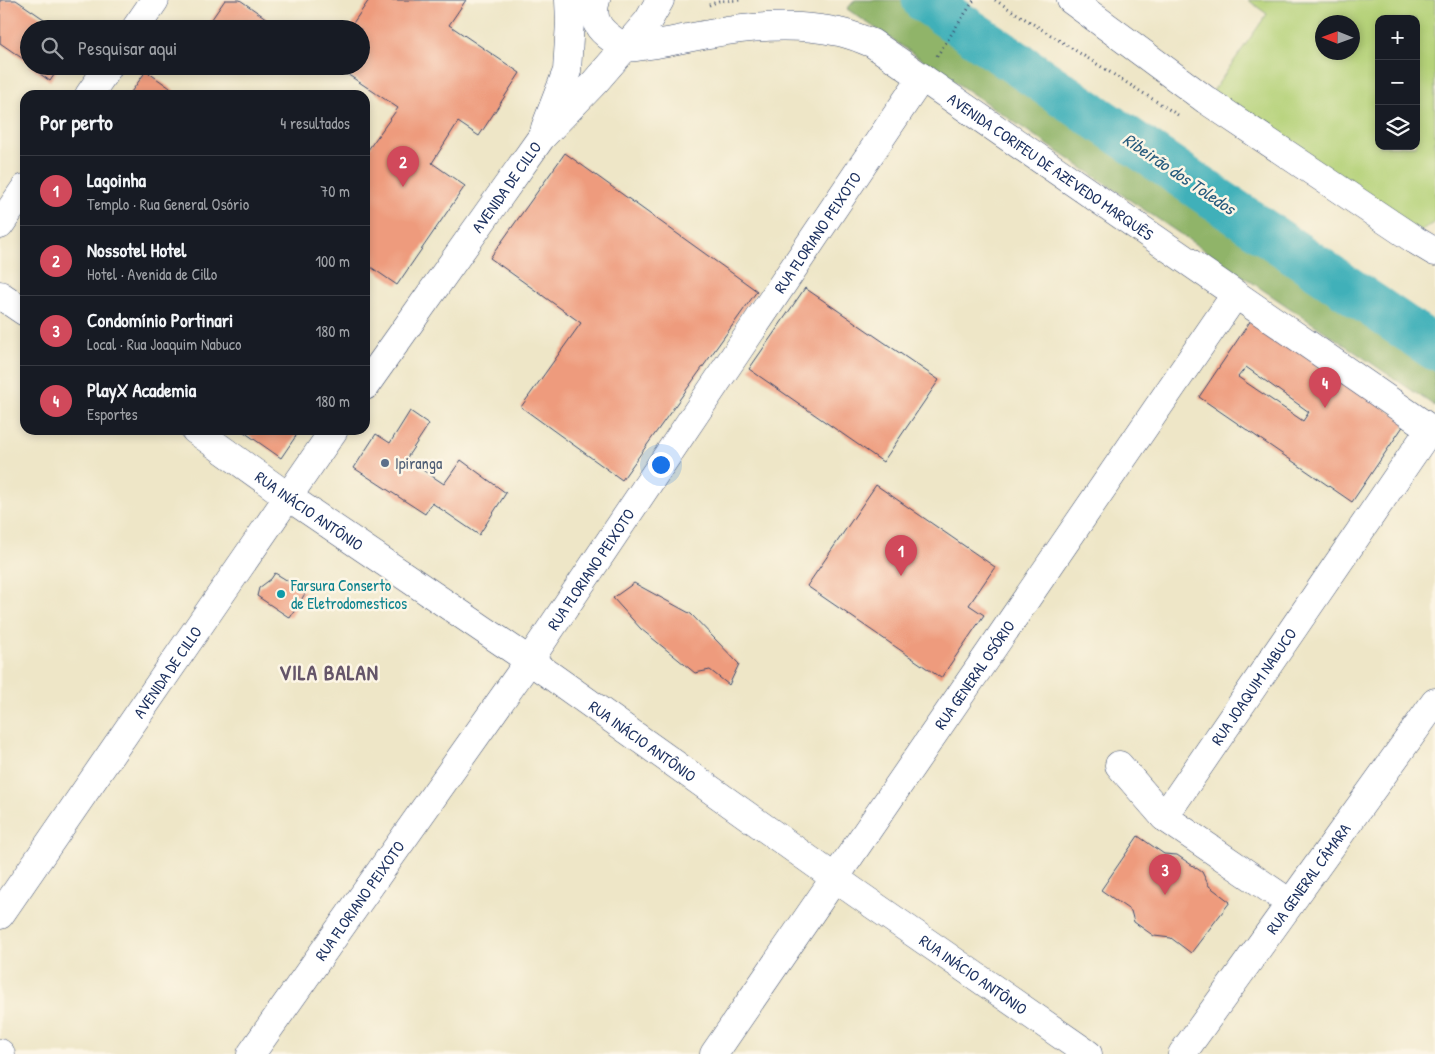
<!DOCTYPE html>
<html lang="pt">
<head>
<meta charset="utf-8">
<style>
	:root { --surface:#171b24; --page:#20242c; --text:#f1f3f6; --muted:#9ea1a6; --line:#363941; --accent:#d1495b }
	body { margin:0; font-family:"Patrick Hand",sans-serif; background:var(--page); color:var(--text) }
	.controls { position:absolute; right:15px; top:15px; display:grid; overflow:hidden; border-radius:10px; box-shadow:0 2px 8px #0003 }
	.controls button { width:45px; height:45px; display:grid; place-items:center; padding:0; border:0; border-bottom:1px solid var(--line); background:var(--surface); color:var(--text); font:25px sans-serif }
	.compass { position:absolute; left:1315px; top:15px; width:45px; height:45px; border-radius:50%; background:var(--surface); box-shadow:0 2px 8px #0003; rotate:271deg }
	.you { position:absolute; left:660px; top:464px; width:18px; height:18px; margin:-12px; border:4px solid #fff; border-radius:50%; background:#1a73e8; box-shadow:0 0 0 8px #1a73e833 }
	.badge { display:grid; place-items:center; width:32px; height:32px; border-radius:50%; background:var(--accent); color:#fff; font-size:16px; font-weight:700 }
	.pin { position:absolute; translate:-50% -41px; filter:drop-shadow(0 1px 2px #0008) }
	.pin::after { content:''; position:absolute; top:26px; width:18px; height:15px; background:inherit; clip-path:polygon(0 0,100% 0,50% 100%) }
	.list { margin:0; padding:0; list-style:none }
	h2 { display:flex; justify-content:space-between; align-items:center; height:65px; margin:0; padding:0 20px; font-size:21px }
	h2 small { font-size:16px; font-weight:400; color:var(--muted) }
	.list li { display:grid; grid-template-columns:32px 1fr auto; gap:15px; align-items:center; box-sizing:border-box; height:70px; padding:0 20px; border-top:1px solid var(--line) }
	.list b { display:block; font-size:19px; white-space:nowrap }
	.list p { margin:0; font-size:16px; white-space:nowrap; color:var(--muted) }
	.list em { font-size:16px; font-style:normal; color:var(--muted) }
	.icon { flex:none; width:28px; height:28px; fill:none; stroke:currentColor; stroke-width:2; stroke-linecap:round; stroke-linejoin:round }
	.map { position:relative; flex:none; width:1435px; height:1054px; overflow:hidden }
	.search { position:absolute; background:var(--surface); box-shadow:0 2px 8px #0003; left:20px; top:20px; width:350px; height:55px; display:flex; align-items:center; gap:12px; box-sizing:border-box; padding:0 18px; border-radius:28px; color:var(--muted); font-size:19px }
	.panel { position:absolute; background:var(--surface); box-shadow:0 2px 8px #0003; left:20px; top:90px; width:350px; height:345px; border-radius:15px }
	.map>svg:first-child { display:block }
	.green { fill:#b5d279; stroke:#68806c; fill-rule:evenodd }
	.forest { fill:#90b469; stroke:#567264 }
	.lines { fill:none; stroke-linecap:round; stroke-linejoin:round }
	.river { stroke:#3fb0b9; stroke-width:45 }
	.building { fill:#ee9b7d; fill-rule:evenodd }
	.minor-casing { stroke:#3b4a6e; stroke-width:29 }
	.major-casing { stroke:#3b4a6e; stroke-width:29 }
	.path { stroke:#3b4a6e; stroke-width:3; stroke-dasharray:1 4; stroke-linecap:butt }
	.minor { stroke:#fff; stroke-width:28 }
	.major { stroke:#fff; stroke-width:28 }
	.service-dot { fill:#5c6f8a; stroke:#fcf5e5; stroke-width:2 }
	.culture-dot { fill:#0f9aa8; stroke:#fcf5e5; stroke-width:2 }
	.labels { text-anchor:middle; stroke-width:5; stroke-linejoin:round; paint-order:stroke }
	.street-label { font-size:16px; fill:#1b2f5e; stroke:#fcf5e5 }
	.service-label { font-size:16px; fill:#4e5e75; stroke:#fcf5e5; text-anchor:start }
	.culture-label { font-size:16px; fill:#0d838f; stroke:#fcf5e5; text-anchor:start }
	.water-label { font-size:18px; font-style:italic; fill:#285c7e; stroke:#fcf5e5 }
	.district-label { font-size:21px; font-weight:bold; letter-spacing:1px; fill:#655569; stroke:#fcf5e5 }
</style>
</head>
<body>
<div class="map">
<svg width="1435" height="1054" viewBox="0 0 1435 1054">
	<rect width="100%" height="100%" fill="#fcf5e5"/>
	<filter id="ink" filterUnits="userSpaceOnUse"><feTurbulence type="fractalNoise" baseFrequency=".02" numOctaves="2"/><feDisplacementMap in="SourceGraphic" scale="10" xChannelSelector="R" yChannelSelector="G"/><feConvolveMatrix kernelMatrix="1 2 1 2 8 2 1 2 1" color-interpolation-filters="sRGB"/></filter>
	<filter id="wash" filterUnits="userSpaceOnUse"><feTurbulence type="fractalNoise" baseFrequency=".0096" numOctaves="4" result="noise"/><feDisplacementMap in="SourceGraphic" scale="20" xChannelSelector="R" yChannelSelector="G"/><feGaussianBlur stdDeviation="1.12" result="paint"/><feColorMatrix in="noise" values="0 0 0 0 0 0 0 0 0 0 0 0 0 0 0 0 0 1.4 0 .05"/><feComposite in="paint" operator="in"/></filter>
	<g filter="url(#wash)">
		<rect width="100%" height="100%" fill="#eee6c7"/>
		<path class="green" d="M1248,0H1435V222L1417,233L1213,91L1267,14ZM1379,19H1416V146H1379ZM1322,22H1352V52H1322Z"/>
		<polygon class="forest" points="855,0 924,0 1435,348 1435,406 847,9"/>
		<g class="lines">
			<polyline class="river" points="924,0 1435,348"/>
		</g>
		<g id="blocks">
			<g class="building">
				<polygon points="0,0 16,0 54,26 56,23 64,29 29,29 29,63 0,43"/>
				<polygon points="225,0 240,0 270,21 265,29 205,29"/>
				<polygon points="369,0 466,0 449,25 520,73 479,136 458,122 432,163 465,186 397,285 365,263 365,154 398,108 335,66 361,66 361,29 349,29"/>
				<polygon points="29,66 60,66 50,81"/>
				<polygon points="146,71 180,95 129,95"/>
				<polygon points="565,153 757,291 622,480 521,407 581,323 490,258"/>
				<polygon points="805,288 939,380 883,462 749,369"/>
				<path d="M1251,320L1406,422L1352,502L1199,397ZM1246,367L1309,412L1303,421L1238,377Z"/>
				<polygon points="410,411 429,424 406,459 444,484 461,460 506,493 479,535 432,503 425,514 354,468 376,434 390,443"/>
				<polygon points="241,430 300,430 281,458"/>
				<polygon points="876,485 995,567 969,605 984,615 941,678 807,586"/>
				<polygon points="275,573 306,592 290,618 257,596 259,588 271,579"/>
				<polygon points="634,583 691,614 739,664 729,685 710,670 695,673 641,629 613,598"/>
				<polygon points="1138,836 1164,854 1177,855 1202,872 1209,886 1230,902 1191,953 1171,938 1154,936 1134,922 1131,911 1101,890"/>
			</g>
		</g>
	</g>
	<g filter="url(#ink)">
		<use href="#blocks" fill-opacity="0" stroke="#3b4a6e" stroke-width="1"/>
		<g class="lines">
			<defs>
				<g id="minor">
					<polyline points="0,295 25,312"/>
					<path id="s1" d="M195,430L287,496L543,670L856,893L1088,1054"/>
					<polyline points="1119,765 1164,817"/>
					<path id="s2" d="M1290,903L1164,817L1430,429"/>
					<polyline points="0,1053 1,1054"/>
					<path id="s3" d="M251,1054L529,661L922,77"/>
					<path id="s4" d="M714,1054L1235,295"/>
					<path id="s5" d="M1182,1054L1435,702"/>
				</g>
				<g id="major">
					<path d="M596,0C588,25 607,36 625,48"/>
					<polyline points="1071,0 1206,100 1415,240 1435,252"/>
					<polyline points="135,29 155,0"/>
					<path id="s6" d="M625,48C655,46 679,39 709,34C751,26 796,23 839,32C850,34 861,39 872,43L1435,432"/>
					<polyline points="89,95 109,66"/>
					<polyline points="545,128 567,71 570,22 569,0"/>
					<polyline points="0,225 25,188"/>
					<path id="s7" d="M365,386L541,138L595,82L648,21L660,0"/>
					<path id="s8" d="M0,915L334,430"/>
				</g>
			</defs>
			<use href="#minor" class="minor-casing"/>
			<use href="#major" class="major-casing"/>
			<g class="path">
				<polyline points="995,0 1178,115"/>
				<polyline points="709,5 719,1 743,0"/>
				<polyline points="937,56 974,0"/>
			</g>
			<use href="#minor" class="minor"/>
			<use href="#major" class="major"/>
		</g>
	</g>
	<circle class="service-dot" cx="385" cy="463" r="5"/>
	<circle class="culture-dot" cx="281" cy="594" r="5"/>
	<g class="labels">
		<g class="street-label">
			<text dy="6" stroke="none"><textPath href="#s6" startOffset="468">AVENIDA CORIFEU DE AZEVEDO MARQUÊS</textPath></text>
			<text dy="6" stroke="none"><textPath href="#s7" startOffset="244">AVENIDA DE CILLO</textPath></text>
			<text dy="6" stroke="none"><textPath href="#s3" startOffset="998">RUA FLORIANO PEIXOTO</textPath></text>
			<text dy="6" stroke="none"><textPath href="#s1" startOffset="140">RUA INÁCIO ANTÔNIO</textPath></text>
			<text dy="6" stroke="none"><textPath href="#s3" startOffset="592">RUA FLORIANO PEIXOTO</textPath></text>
			<text dy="6" stroke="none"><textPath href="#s8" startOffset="295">AVENIDA DE CILLO</textPath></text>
			<text dy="6" stroke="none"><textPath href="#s4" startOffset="460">RUA GENERAL OSÓRIO</textPath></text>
			<text dy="6" stroke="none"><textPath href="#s2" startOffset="311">RUA JOAQUIM NABUCO</textPath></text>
			<text dy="6" stroke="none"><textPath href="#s1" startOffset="545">RUA INÁCIO ANTÔNIO</textPath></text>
			<text dy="6" stroke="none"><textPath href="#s5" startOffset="216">RUA GENERAL CÂMARA</textPath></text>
			<text dy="6" stroke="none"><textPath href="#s3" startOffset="188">RUA FLORIANO PEIXOTO</textPath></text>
			<text dy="6" stroke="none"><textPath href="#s1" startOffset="950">RUA INÁCIO ANTÔNIO</textPath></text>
		</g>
		<g class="service-label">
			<text x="395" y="469">Ipiranga</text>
		</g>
		<g class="culture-label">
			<text x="291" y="591">Farsura Conserto<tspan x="291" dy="18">de Eletrodomesticos</tspan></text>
		</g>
		<g class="water-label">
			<text transform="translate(1179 174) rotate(34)" y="6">Ribeirão dos Toledos</text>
		</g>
		<g class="district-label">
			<text x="329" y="680">VILA BALAN</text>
		</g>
	</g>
</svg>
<div class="controls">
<button>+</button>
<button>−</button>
<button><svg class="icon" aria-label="layers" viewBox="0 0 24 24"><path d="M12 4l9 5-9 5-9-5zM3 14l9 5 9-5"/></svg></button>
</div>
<svg class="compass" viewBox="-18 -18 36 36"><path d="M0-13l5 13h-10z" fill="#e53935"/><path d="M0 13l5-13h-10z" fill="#9ea1a6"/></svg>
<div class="you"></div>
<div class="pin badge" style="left:901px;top:576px">1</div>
<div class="pin badge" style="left:403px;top:187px">2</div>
<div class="pin badge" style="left:1165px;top:895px">3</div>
<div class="pin badge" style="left:1325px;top:408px">4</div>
<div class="search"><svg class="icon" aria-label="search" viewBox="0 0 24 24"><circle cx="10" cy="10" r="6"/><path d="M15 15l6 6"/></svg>Pesquisar aqui</div>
<section class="panel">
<h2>Por perto<small>4 resultados</small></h2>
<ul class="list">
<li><span class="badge">1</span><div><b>Lagoinha</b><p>Templo · Rua General Osório</p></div><em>70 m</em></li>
<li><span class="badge">2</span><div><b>Nossotel Hotel</b><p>Hotel · Avenida de Cillo</p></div><em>100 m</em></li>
<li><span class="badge">3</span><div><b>Condomínio Portinari</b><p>Local · Rua Joaquim Nabuco</p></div><em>180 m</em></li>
<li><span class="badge">4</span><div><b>PlayX Academia</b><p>Esportes</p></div><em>180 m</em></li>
</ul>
</section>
</div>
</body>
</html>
